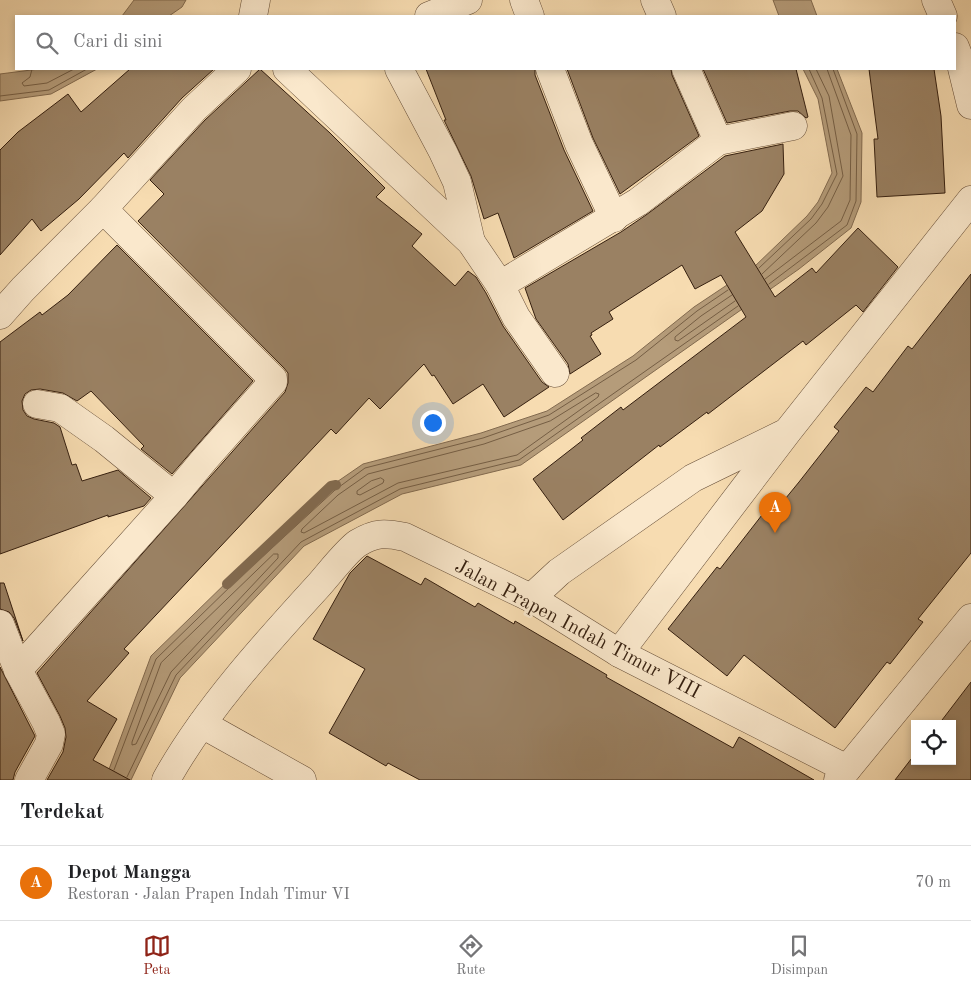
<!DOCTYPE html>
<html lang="id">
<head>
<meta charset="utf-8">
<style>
	:root { --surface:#fff; --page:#f2f2f2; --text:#202124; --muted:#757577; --line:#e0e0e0; --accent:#8f2418 }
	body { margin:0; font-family:"Old Standard TT",serif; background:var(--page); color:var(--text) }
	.controls { position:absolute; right:15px; bottom:15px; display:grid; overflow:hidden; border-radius:0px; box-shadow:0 2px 8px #0003 }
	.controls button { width:45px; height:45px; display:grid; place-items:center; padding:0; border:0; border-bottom:1px solid var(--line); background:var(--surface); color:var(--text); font:25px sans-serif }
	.you { position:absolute; left:432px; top:422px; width:18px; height:18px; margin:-12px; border:4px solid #fff; border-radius:50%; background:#1a73e8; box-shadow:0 0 0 8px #1a73e833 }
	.badge { display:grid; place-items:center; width:32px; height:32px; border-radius:50%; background:var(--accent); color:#fff; font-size:16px; font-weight:700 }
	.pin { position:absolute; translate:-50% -41px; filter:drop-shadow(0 1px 2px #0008) }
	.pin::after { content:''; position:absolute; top:26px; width:18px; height:15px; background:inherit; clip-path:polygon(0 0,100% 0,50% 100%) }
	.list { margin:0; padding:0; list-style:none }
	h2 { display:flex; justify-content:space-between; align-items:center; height:65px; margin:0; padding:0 20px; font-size:21px }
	h2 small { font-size:16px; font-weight:400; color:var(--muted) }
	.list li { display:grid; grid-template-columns:32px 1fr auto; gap:15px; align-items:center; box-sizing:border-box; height:75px; padding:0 20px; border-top:1px solid var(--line) }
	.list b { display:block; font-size:19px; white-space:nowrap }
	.list p { margin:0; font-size:16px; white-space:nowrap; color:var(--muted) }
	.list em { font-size:16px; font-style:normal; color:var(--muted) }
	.icon { flex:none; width:28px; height:28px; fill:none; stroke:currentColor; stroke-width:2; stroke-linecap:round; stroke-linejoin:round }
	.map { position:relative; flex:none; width:971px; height:780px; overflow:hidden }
	.search { position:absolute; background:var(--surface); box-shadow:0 2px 8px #0003; left:15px; right:15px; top:15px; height:55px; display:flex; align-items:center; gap:12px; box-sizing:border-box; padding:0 18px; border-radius:0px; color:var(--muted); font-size:19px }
	.sheet { height:140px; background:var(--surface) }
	nav { display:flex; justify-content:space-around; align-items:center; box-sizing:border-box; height:70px; border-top:1px solid var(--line); background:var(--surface); font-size:14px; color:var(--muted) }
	nav a { display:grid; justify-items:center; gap:2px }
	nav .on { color:var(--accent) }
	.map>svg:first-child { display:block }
	.water { fill:#b59c7a; stroke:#826a4f }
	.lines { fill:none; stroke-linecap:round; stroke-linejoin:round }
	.shore { stroke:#755e44; stroke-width:1 }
	.stream { stroke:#826a4f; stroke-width:10 }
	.building { fill:#9a8163; stroke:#351f0f }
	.street-casing { stroke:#664e38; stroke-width:29 }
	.street { stroke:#fae8cc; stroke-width:28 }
	.labels { text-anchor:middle; stroke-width:5; stroke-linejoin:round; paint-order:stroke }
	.street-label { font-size:20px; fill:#351f0f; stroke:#fae8cc }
</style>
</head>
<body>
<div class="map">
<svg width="971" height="780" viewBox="0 0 971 780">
	<rect width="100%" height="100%" fill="#f7dcb1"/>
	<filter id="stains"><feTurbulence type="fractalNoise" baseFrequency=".004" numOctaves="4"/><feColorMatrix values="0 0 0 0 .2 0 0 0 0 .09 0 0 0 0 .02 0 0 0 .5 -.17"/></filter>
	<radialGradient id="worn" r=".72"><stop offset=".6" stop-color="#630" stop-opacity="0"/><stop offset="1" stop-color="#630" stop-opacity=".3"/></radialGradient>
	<g class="water">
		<polygon points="134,0 186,0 182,7 169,16 122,16"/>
		<polygon points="773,0 811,0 817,16 779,16"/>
		<polygon points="39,69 97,69 51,94 0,101 0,74"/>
		<polygon points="803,69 837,69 862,133 861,202 851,228 799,269 521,465 402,494 304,546 180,678 131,780 105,780 151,656 232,577 331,486 363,464 481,433 547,411 633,356 694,307 754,267 807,216 818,202 832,173 818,99"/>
	</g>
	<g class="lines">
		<g class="shore">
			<polyline points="32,69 30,77 22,83 24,86 47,83 74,69"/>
			<polyline points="0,96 49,90 87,69"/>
			<polyline points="759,268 811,219 822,204 837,174 822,98 809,69"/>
			<polyline points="762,274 816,223 828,207 843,176 829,96 816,69"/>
			<polyline points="765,279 841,221 850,200 851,135 827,69"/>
			<polyline points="769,284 847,225 856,201 857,134 833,69"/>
			<polyline points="732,295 701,316 675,337 675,340 678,341 735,301"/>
			<polygon points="596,393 599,394 598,397 517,455 398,483 304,533 301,532 302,529 338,495 368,474 484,444 550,421"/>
			<polygon points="381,478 384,480 383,483 360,495 357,494 357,491 371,481"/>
			<polygon points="274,554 278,554 278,558 171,672 136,744 132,745 132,742 161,663"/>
			<polyline points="114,770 156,659 236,581 335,490 365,468 483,438 549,415 636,360 697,311 728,290"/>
			<polyline points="127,777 176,675 301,542 400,489 519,460 738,306"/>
		</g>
		<polyline class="stream" points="227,584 331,486 336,485"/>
	</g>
	<g class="building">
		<polygon points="130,69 214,69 182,98 128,158 124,153 79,199 41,231 32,219 0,255 0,150 18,132 68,94 81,112"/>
		<polygon points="260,69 330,133 385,188 376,197 422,234 412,246 455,286 468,271 476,277 486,293 503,326 542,382 549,387 504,417 483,384 453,404 434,375 432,376 424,364 380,409 369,398 336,434 331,429 124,649 129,653 87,701 117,719 93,760 130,780 47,780 63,752 66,737 65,728 60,716 37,673 285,392 288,383 288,373 284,368 138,221 164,194 150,180 205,120"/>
		<polygon points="426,69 535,69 535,75 564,150 593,211 514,258 498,213 484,219 471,176 444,120 446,120"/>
		<polygon points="567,69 671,69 672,75 699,136 620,194 593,138"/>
		<polygon points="703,69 796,69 808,117 806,118 798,111 790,111 727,123"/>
		<polygon points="869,69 934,69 941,116 945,193 877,197 874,139 878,139"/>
		<polygon points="783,144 784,174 762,211 735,232 775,297 812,268 816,273 858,228 898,267 863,312 856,305 806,345 803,341 708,414 707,412 660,447 659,445 563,520 533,479 583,440 581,438 621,407 623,410 746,317 721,275 695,289 682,265 609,312 613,319 591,333 592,335 590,336 601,354 570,374 568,364 536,319 525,288 621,232 646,215 725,156"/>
		<polygon points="117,245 253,381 172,474 141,449 144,446 91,391 77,401 63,393 40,389 31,390 25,394 22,401 23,410 27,416 34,419 54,423 60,427 72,465 76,464 82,481 118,470 151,498 144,506 108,517 108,515 0,554 0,342 40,312 42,315 68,295"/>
		<polygon points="971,274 971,553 918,619 923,622 890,664 887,662 835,728 744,655 727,676 668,629 717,567 720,569 762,515 768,520 799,482 839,431 834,427 866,387 873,392 908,346 912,349"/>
		<polygon points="367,556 421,585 425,578 475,607 478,603 514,624 515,621 607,675 606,677 733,748 739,737 814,780 420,780 388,763 386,766 329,733 365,669 313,639 350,573"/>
		<polygon points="0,583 4,583 23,641 14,618 9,612 0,609"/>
		<polygon points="0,667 35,736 15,772 13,780 0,780"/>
		<polygon points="971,682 971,780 895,780 915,754 915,761 952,761 952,724 939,724"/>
	</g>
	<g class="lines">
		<defs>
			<g id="street">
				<polyline points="524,0 530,16"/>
				<polyline points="655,0 662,16"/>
				<polyline points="936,0 943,16"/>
				<polyline points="253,16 256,0"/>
				<polyline points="429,16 468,0"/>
				<polyline points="955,47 960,60 971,105"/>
				<polyline points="287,69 471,242 500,285 516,317 555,373"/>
				<polyline points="399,69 443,152 457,182 471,242"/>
				<polyline points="550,69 579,144 614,218"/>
				<polyline points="686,69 718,141"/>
				<polyline points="500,285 638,202 718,141 793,126"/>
				<polyline points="0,315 23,289 103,209 194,109 237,69"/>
				<polyline points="37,404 60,408 104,439 174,496"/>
				<polyline points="531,598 559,572 693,478 783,434"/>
				<polyline points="0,624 18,670 46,722 51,734 49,744 29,780"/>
				<polyline points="619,653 788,431 971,200"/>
				<polyline points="18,670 174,496 204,460 273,382 273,379 103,209"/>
				<polyline points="202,724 302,780"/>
				<path d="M166,780C204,711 266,643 319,585C328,575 348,549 358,543C376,532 386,533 405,537L531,598L619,653L847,769"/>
				<polyline points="838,780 971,618"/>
			</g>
		</defs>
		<use href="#street" class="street-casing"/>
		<use href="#street" class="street"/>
	</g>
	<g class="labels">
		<g class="street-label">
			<text transform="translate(578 628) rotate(28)" y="7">Jalan Prapen Indah Timur VIII</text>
		</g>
	</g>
	<rect width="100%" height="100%" filter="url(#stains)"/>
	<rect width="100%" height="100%" fill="url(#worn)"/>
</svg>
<div class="controls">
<button><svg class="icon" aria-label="locate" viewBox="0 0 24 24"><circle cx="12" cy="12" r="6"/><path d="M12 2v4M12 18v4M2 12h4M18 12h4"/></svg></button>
</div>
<div class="you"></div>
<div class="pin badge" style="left:775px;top:533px;background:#e8710a">A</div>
<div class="search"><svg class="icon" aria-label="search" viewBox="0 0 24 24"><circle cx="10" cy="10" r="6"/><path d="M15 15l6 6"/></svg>Cari di sini</div>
</div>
<section class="sheet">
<h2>Terdekat<small></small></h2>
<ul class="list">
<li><span class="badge" style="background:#e8710a">A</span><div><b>Depot Mangga</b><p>Restoran · Jalan Prapen Indah Timur VI</p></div><em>70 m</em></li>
</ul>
</section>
<nav>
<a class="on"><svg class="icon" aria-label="map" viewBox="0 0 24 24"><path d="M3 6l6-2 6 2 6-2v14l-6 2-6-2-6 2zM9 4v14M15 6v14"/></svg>Peta</a>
<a><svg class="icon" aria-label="directions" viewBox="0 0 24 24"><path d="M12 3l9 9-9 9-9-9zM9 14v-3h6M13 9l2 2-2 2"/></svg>Rute</a>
<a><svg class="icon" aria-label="saved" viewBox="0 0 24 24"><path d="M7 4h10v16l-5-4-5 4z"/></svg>Disimpan</a>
</nav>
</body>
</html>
